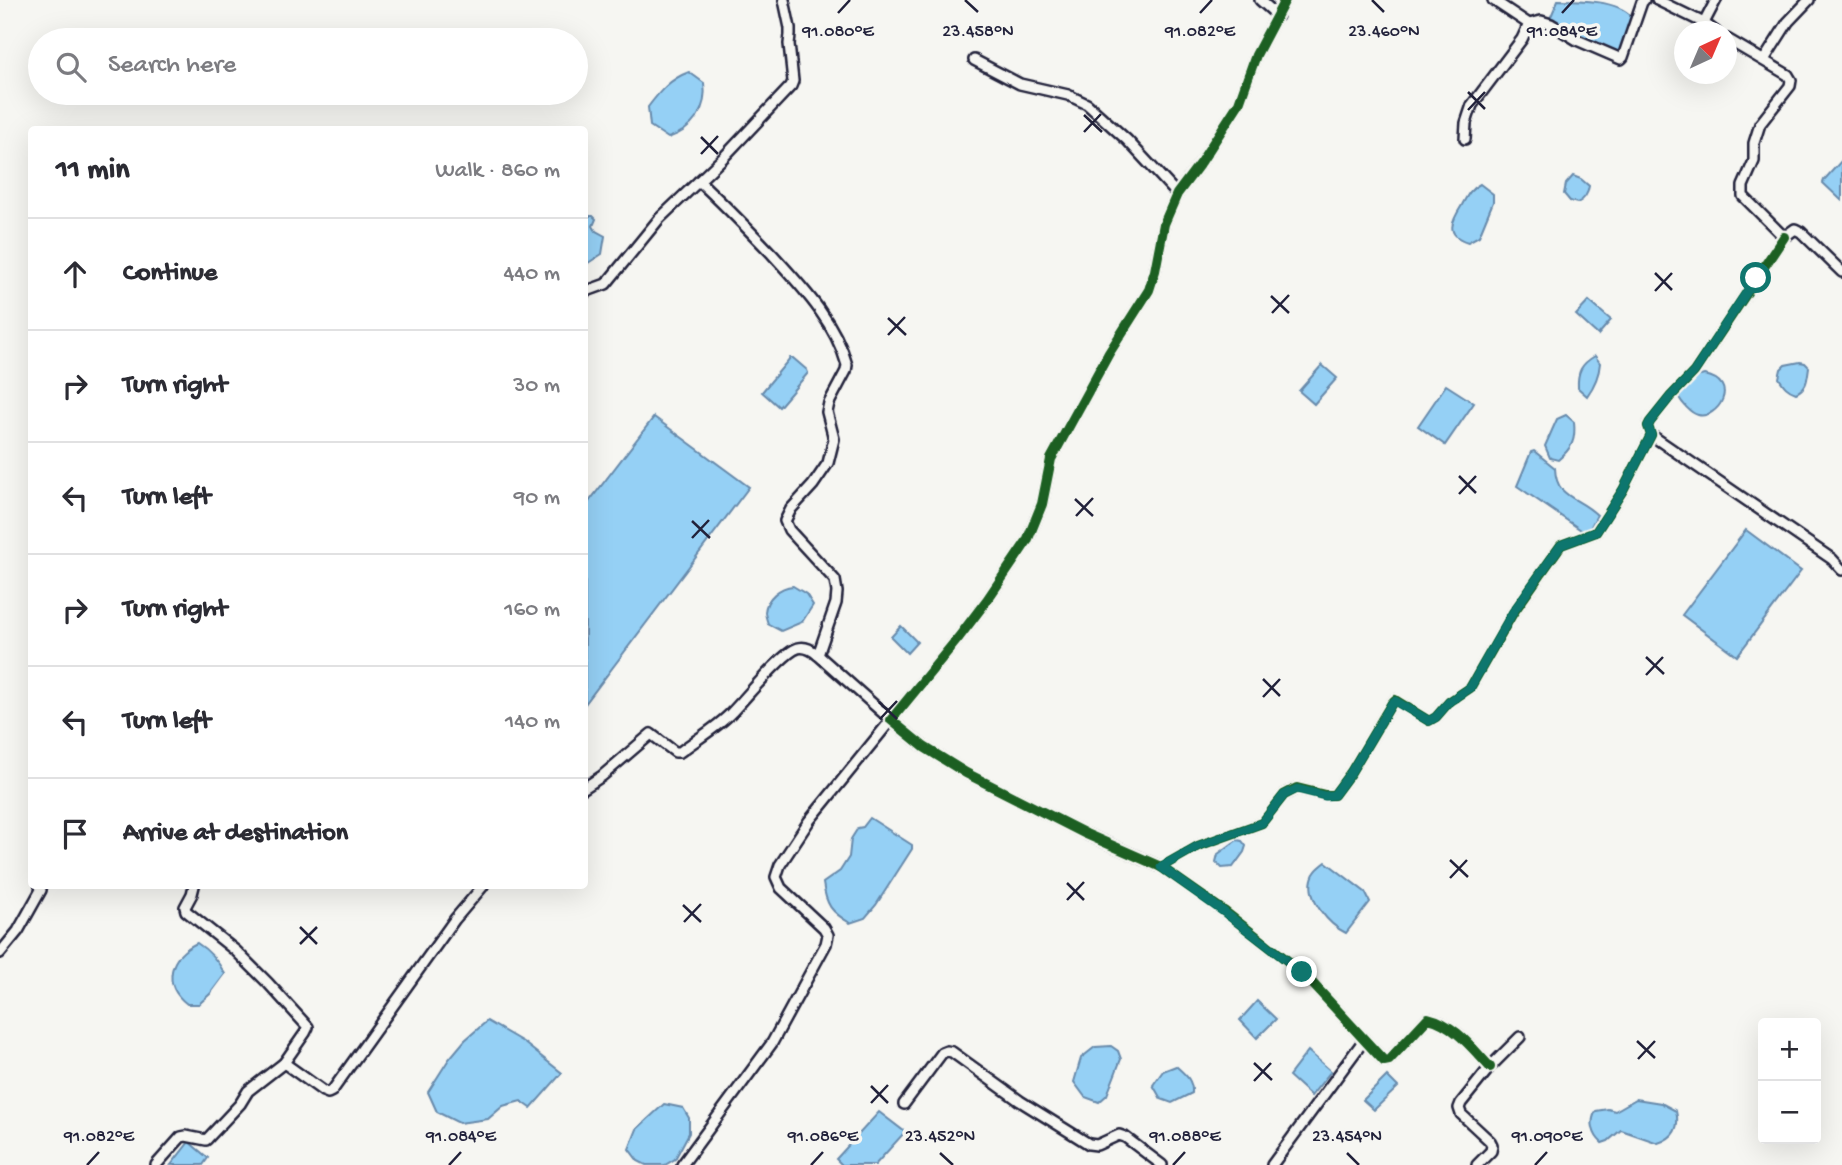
<!DOCTYPE html>
<html lang="en">
<head>
<meta charset="utf-8">
<style>
	:root { --surface:#fff; --page:#f2f2f3; --text:#2b2b33; --muted:#7c7c81; --line:#e1e1e2 }
	body { margin:0; font-family:"Gochi Hand",sans-serif; background:var(--page); color:var(--text) }
	.controls { position:absolute; right:21px; bottom:21px; display:grid; overflow:hidden; border-radius:7px; box-shadow:0 7px 28px #0002 }
	.controls button { width:63px; height:63px; display:grid; place-items:center; padding:0; border:0; border-bottom:2px solid var(--line); background:var(--surface); color:var(--text); font:35px sans-serif }
	.compass { position:absolute; left:1674px; top:21px; width:63px; height:63px; border-radius:50%; background:var(--surface); box-shadow:0 7px 28px #0002; rotate:44deg }
	.stop { position:absolute; width:21px; height:21px; margin:-16px; border:5px solid #0f766e; border-radius:50%; background:#fff }
	.stop.end { background:#0f766e; border-color:#fff; box-shadow:0 2px 7px #0008 }
	.list { margin:0; padding:0; list-style:none }
	h2 { display:flex; justify-content:space-between; align-items:center; height:91px; margin:0; padding:0 28px; font-size:30px }
	h2 small { font-size:23px; font-weight:400; color:var(--muted) }
	.list li { display:grid; grid-template-columns:46px 1fr auto; gap:21px; align-items:center; box-sizing:border-box; height:112px; padding:0 28px; border-top:2px solid var(--line) }
	.list b { display:block; font-size:26px; white-space:nowrap }
	.list em { font-size:23px; font-style:normal; color:var(--muted) }
	.icon { flex:none; width:38px; height:38px; fill:none; stroke:currentColor; stroke-width:2; stroke-linecap:round; stroke-linejoin:round }
	.map { position:relative; flex:none; width:1842px; height:1165px; overflow:hidden }
	.search { position:absolute; background:var(--surface); box-shadow:0 7px 28px #0002; left:28px; top:28px; width:560px; height:77px; display:flex; align-items:center; gap:18px; box-sizing:border-box; padding:0 24px; border-radius:38px; color:var(--muted); font-size:26px }
	.panel { position:absolute; background:var(--surface); box-shadow:0 7px 28px #0002; left:28px; top:126px; width:560px; height:763px; border-radius:7px }
	.map>svg:first-child { display:block }
	.water { fill:#95d0f5; stroke:#678aab; stroke-width:2 }
	.lines { fill:none; stroke-linecap:round; stroke-linejoin:round }
	.minor-casing { stroke:#22223b; stroke-width:14 }
	.minor { stroke:#f6f6f2; stroke-width:9 }
	.cycleway-casing { stroke:#f6f6f2; stroke-width:15 }
	.cycleway { stroke:#1b5e20; stroke-width:10 }
	.route { stroke:#0f766e; stroke-width:9 }
	.ticks { fill:none; stroke:#22223b; stroke-width:2.5 }
	.ticks-label { font-size:18px; text-anchor:middle; fill:#22223b; stroke:#f6f6f2; stroke-width:7; stroke-linejoin:round; paint-order:stroke }
</style>
</head>
<body>
<div class="map">
<svg width="1842" height="1165" viewBox="0 0 1842 1165">
	<rect width="100%" height="100%" fill="#f6f6f2"/>
	<filter id="ink" filterUnits="userSpaceOnUse"><feTurbulence type="fractalNoise" baseFrequency=".0143" numOctaves="2"/><feDisplacementMap in="SourceGraphic" scale="14" xChannelSelector="R" yChannelSelector="G"/><feConvolveMatrix kernelMatrix="1 2 1 2 8 2 1 2 1" color-interpolation-filters="sRGB"/></filter>
	<g filter="url(#ink)">
		<g class="water">
			<path d="M1558,0C1579,0 1618,0 1632,17L1626,44L1621,52L1615,55L1549,21Z"/>
			<path d="M689,72L704,83C708,109 693,130 668,138L650,126L648,107C660,91 670,79 689,72Z"/>
			<polygon points="1842,160 1842,201 1823,183 1824,180"/>
			<path d="M1573,176L1581,179L1589,186C1588,194 1584,200 1577,203L1570,201L1564,194L1566,184Z"/>
			<path d="M1480,184L1493,194V202L1479,236L1468,242C1444,235 1452,221 1462,205C1467,196 1470,189 1480,184Z"/>
			<polygon points="585,216 593,216 596,219 593,226 596,231 605,236 602,254 585,265"/>
			<polygon points="1589,301 1611,320 1598,335 1576,315"/>
			<path d="M1595,356L1600,363C1599,376 1595,385 1587,396L1578,388C1577,372 1581,364 1595,356Z"/>
			<polygon points="790,358 793,358 807,370 808,373 779,407 762,392"/>
			<path d="M1800,362L1805,363L1809,367C1807,379 1808,387 1796,393C1787,390 1784,386 1779,378L1781,369L1785,365Z"/>
			<polygon points="1322,365 1337,378 1314,404 1299,391"/>
			<path d="M1704,375C1742,382 1717,420 1698,415C1690,413 1682,403 1678,396L1697,377Z"/>
			<polygon points="1446,385 1474,403 1445,445 1418,426"/>
			<path d="M1566,415L1574,422C1576,440 1572,448 1558,460L1550,458L1545,446L1557,419Z"/>
			<polygon points="654,417 749,487 585,704 585,507"/>
			<path d="M1534,451L1555,468C1556,499 1578,496 1597,515L1587,534L1517,486L1531,452Z"/>
			<polygon points="1746,530 1801,571 1737,656 1682,615"/>
			<path d="M793,586L806,594L813,605L802,622L781,631L768,624C767,620 765,616 765,612C766,598 780,587 793,586Z"/>
			<polygon points="901,626 917,642 907,653 891,637"/>
			<path d="M870,818L912,845V849L876,905L865,918L850,923C831,912 826,905 823,883L840,871L849,857L851,839L858,828L863,827Z"/>
			<polygon points="1237,840 1242,841 1246,846 1244,852 1233,867 1222,868 1216,862 1218,854"/>
			<path d="M1326,862L1365,892L1370,902L1346,933C1329,925 1307,900 1312,879C1313,872 1320,867 1326,862Z"/>
			<path d="M197,943C210,951 218,961 225,974L210,994L199,1004H187C161,984 170,955 197,943Z"/>
			<polygon points="1257,1001 1276,1019 1257,1038 1240,1020"/>
			<polygon points="487,1021 523,1042 562,1073 531,1108 521,1101 503,1106 488,1119 459,1123 437,1112 428,1092 449,1059 465,1040"/>
			<polygon points="1111,1046 1118,1051 1121,1059 1107,1095 1099,1102 1085,1097 1074,1082 1081,1058 1095,1047"/>
			<polygon points="1308,1051 1331,1071 1311,1096 1289,1076"/>
			<path d="M1176,1066C1185,1074 1193,1080 1192,1093L1172,1103L1161,1099L1153,1085L1163,1071Z"/>
			<polygon points="1387,1076 1398,1087 1374,1110 1363,1100"/>
			<path d="M1636,1099L1661,1103L1676,1111C1680,1127 1674,1138 1658,1143L1621,1130L1608,1141L1602,1143C1593,1135 1589,1122 1596,1111L1608,1109L1615,1111Z"/>
			<polygon points="664,1104 683,1108 689,1118 689,1133 675,1159 665,1165 646,1165 638,1161 629,1149 637,1129"/>
			<polygon points="879,1112 905,1132 875,1165 842,1165 836,1159"/>
			<polygon points="189,1142 208,1158 203,1165 171,1165"/>
		</g>
		<g class="lines">
			<defs>
				<g id="minor">
					<polyline points="1260,0 1278,16"/>
					<path d="M1285,0L1256,55L1239,103L1201,162L1177,194L1164,224L1155,271L1149,290L1109,353L1051,459L1042,504L1027,541L987,600L959,637L891,720L924,747L966,773L1086,834L1161,867L1224,911L1302,972L1384,1061L1389,1060L1428,1018C1454,1024 1472,1048 1490,1067"/>
					<polyline points="1493,0 1529,24 1541,21 1551,24 1577,40 1621,59 1623,57 1642,2 1644,0"/>
					<polyline points="1657,0 1704,23 1716,32"/>
					<polyline points="1704,23 1716,0"/>
					<polyline points="1727,39 1788,75 1791,80 1790,86 1760,124 1754,143 1754,161 1743,186 1743,196 1784,237 1795,229 1801,232 1842,272"/>
					<polyline points="974,60 1020,84 1068,95 1087,104 1127,140 1177,194"/>
					<polyline points="1764,60 1788,22 1809,0"/>
					<polyline points="1465,139 1466,123 1472,105 1522,39 1529,24"/>
					<path d="M699,181C724,204 748,229 772,254C801,286 835,321 847,365L846,371L829,403L827,412L834,439L828,463L813,485L791,509L785,521L789,530L835,580L837,592L836,603L818,655"/>
					<polyline points="584,292 606,284 659,219 722,159 791,86 793,81 789,44 790,35 790,28 784,0"/>
					<polyline points="1651,435 1832,559 1842,570"/>
					<path d="M584,788L602,776L651,734L675,752H680C697,739 718,727 732,712C745,699 782,653 798,648C806,646 812,650 818,655L891,720L809,821L780,865L776,877L781,888L824,928L828,935L826,944L772,1043L682,1165"/>
					<polyline points="1161,867 1198,846 1262,823 1284,795 1297,788 1325,795 1334,795 1351,772 1392,703 1395,700 1429,721 1436,717 1449,702 1470,688 1513,613 1561,545 1596,532 1623,490 1651,435 1648,426 1650,422 1670,397 1694,372 1784,237"/>
					<polyline points="0,953 18,931 41,890 40,886"/>
					<polyline points="284,1063 323,1091 328,1093 332,1091 455,919 483,886"/>
					<polyline points="904,1104 942,1053 947,1051 952,1052 1020,1101 1089,1144 1097,1145 1119,1135 1125,1137 1162,1165"/>
					<polyline points="156,1165 181,1137 186,1136 206,1140 208,1138 240,1104 248,1091 284,1063 305,1033 308,1027 268,983 236,951 186,911 185,907 192,894 194,886"/>
					<polyline points="1272,1165 1364,1040"/>
					<polyline points="1477,1165 1491,1151 1492,1145 1490,1141 1461,1114 1459,1108 1461,1103 1490,1067 1520,1037"/>
				</g>
			</defs>
			<use href="#minor" class="minor-casing"/>
			<use href="#minor" class="minor"/>
			<defs>
				<g id="cycleway">
					<path d="M1285,0L1256,55L1239,103L1201,162L1177,194L1164,224L1155,271L1149,290L1109,353L1051,459L1042,504L1027,541L987,600L959,637L891,720L924,747L966,773L1086,834L1161,867L1224,911L1302,972L1384,1061L1389,1060L1428,1018C1454,1024 1472,1048 1490,1067"/>
					<polyline points="1161,867 1198,846 1262,823 1284,795 1297,788 1325,795 1334,795 1351,772 1392,703 1395,700 1429,721 1436,717 1449,702 1470,688 1513,613 1561,545 1596,532 1623,490 1651,435 1648,426 1650,422 1670,397 1694,372 1784,237"/>
				</g>
			</defs>
			<use href="#cycleway" class="cycleway-casing"/>
			<use href="#cycleway" class="cycleway"/>
		</g>
	</g>
	<g class="lines" filter="url(#ink)">
		<polyline class="route" points="1302,972 1224,912 1161,867 1198,846 1262,823 1284,795 1297,789 1325,796 1334,795 1351,772 1392,703 1395,701 1429,721 1436,717 1449,702 1470,688 1513,612 1561,545 1596,532 1623,490 1651,435 1648,426 1650,422 1670,397 1694,372 1756,278"/>
	</g>
	<path class="ticks" d="M965,0L978,12M1372,0L1384,12M838,13L850,0M1200,13L1212,0M1562,13L1574,0M1468,92L1485,109M1468,110L1485,92M1084,115L1102,132M1084,132L1101,114M701,137L718,154M701,154L718,136M1655,273L1672,290M1655,291L1672,273M1271,296L1289,313M1272,313L1289,295M888,318L906,335M888,335L905,317M1459,476L1476,493M1459,494L1476,476M1075,499L1093,516M1076,516L1093,498M692,521L710,538M692,538L709,520M1646,657L1664,674M1646,675L1663,657M1263,679L1280,696M1263,697L1280,679M879,702L897,719M880,719L897,701M1450,860L1468,877M1450,878L1467,860M1067,883L1084,900M1067,900L1084,882M683,905L701,922M684,922L701,904M300,927L317,944M300,944L317,927M1637,1041L1655,1058M1638,1059L1655,1041M1254,1063L1272,1080M1254,1081L1271,1063M871,1086L888,1103M871,1103L888,1085M940,1153L953,1165M1347,1153L1359,1165M87,1165L99,1152M449,1165L461,1152M811,1165L823,1152M1173,1165L1185,1152M1535,1165L1547,1152"/>
	<g class="ticks-label">
		<text x="978" y="36">23.458°N</text>
		<text x="1384" y="36">23.460°N</text>
		<text x="838" y="36">91.080°E</text>
		<text x="1200" y="36">91.082°E</text>
		<text x="1562" y="36">91.084°E</text>
		<text x="99" y="1141">91.082°E</text>
		<text x="461" y="1141">91.084°E</text>
		<text x="823" y="1141">91.086°E</text>
		<text x="1185" y="1141">91.088°E</text>
		<text x="1547" y="1141">91.090°E</text>
		<text x="940" y="1141">23.452°N</text>
		<text x="1347" y="1141">23.454°N</text>
	</g>
</svg>
<div class="controls">
<button>+</button>
<button>−</button>
</div>
<svg class="compass" viewBox="-18 -18 36 36"><path d="M0-13l5 13h-10z" fill="#e53935"/><path d="M0 13l5-13h-10z" fill="#7c7c81"/></svg>
<div class="stop" style="left:1756px;top:278px"></div>
<div class="stop end" style="left:1302px;top:972px"></div>
<div class="search"><svg class="icon" aria-label="search" viewBox="0 0 24 24"><circle cx="10" cy="10" r="6"/><path d="M15 15l6 6"/></svg>Search here</div>
<section class="panel">
<h2>11 min<small>Walk · 860 m</small></h2>
<ul class="list">
<li><svg class="icon" aria-label="ahead" viewBox="0 0 24 24"><path d="M12 20V5M6 11l6-6 6 6"/></svg><div><b>Continue</b></div><em>440 m</em></li>
<li><svg class="icon" aria-label="right" viewBox="0 0 24 24"><path d="M7 20v-9h11M14 6l5 5-5 5"/></svg><div><b>Turn right</b></div><em>30 m</em></li>
<li><svg class="icon" aria-label="left" viewBox="0 0 24 24"><path d="M17 20v-9H6M10 6l-5 5 5 5"/></svg><div><b>Turn left</b></div><em>90 m</em></li>
<li><svg class="icon" aria-label="right" viewBox="0 0 24 24"><path d="M7 20v-9h11M14 6l5 5-5 5"/></svg><div><b>Turn right</b></div><em>160 m</em></li>
<li><svg class="icon" aria-label="left" viewBox="0 0 24 24"><path d="M17 20v-9H6M10 6l-5 5 5 5"/></svg><div><b>Turn left</b></div><em>140 m</em></li>
<li><svg class="icon" aria-label="arrive" viewBox="0 0 24 24"><path d="M6 21V4h12l-3 4 3 4H6"/></svg><div><b>Arrive at destination</b></div></li>
</ul>
</section>
</div>
</body>
</html>
